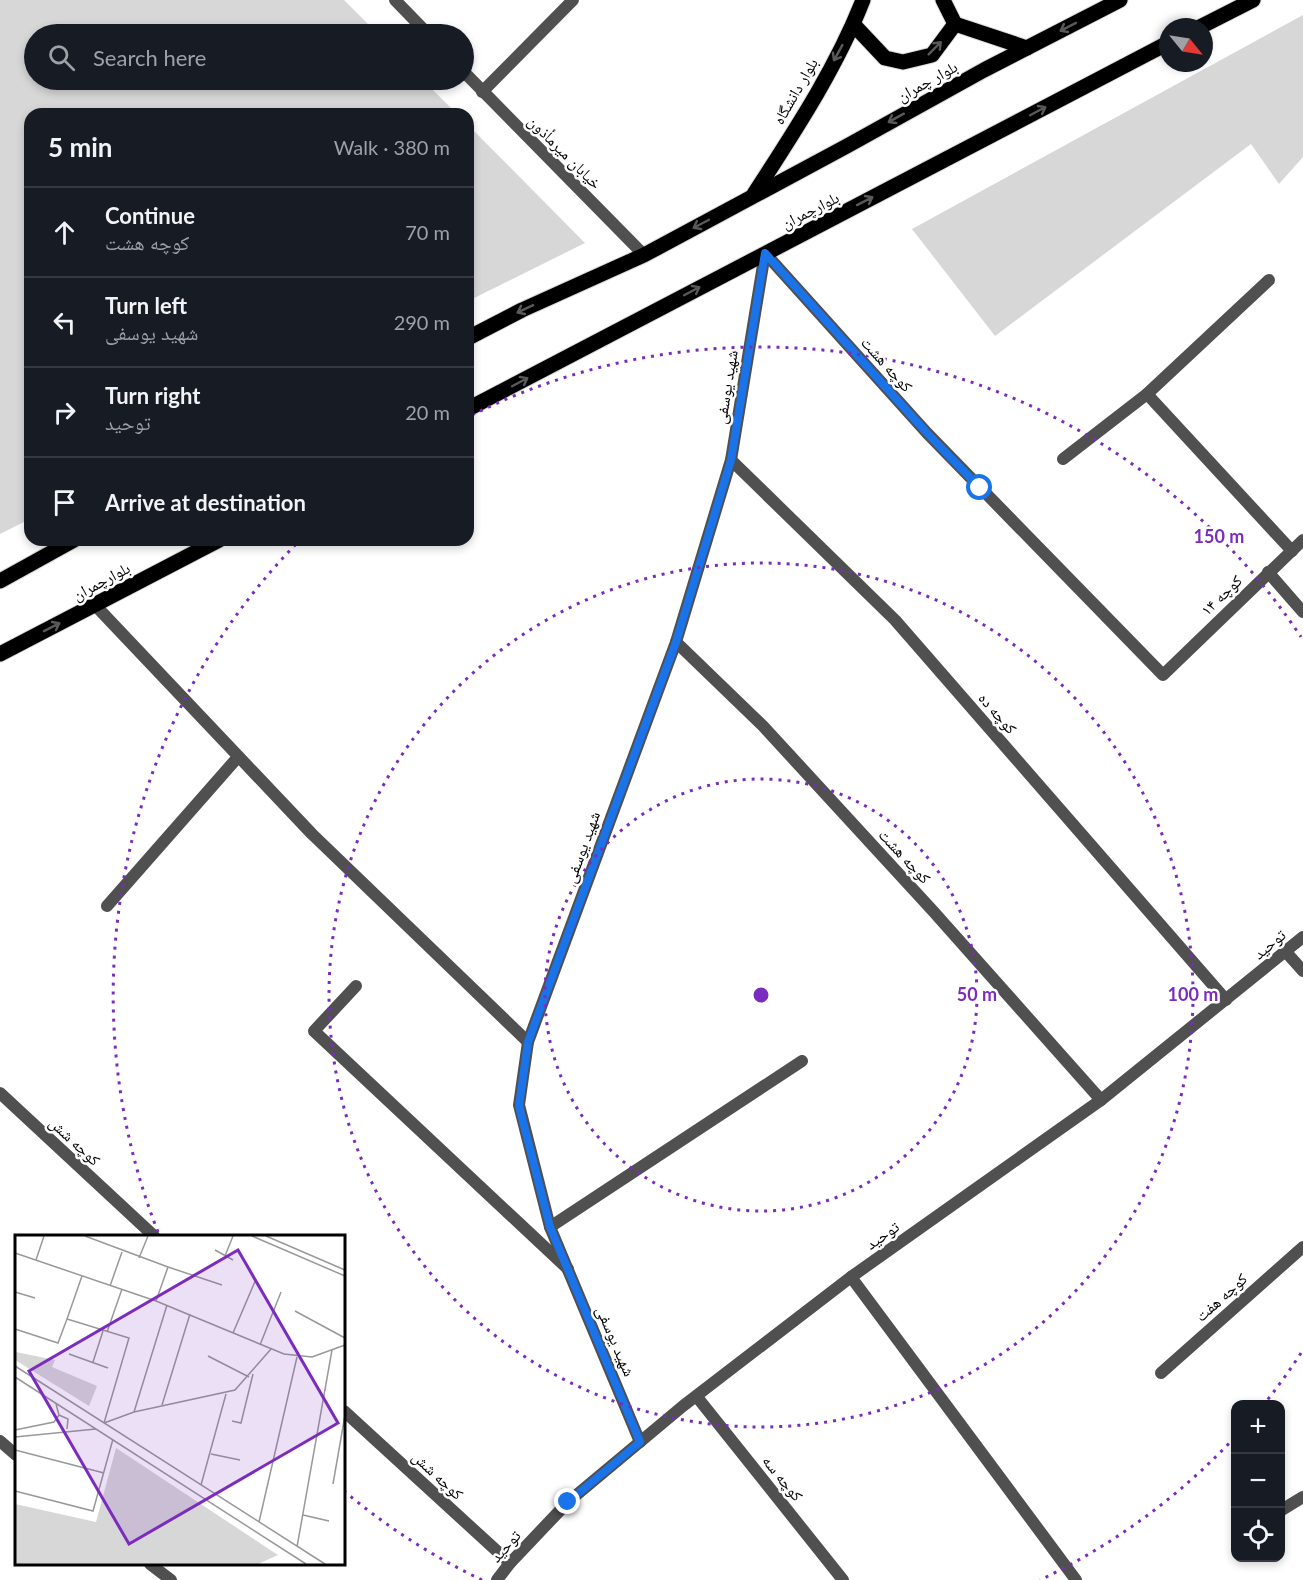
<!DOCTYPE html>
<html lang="en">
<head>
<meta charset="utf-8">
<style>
	:root { --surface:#171b24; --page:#242831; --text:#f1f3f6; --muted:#9ea1a6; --line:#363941 }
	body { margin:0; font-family:Lato,"Noto Naskh Arabic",sans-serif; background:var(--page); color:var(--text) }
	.controls { position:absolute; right:18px; bottom:18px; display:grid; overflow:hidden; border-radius:12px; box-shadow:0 3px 9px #0003 }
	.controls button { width:54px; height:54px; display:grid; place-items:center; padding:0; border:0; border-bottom:2px solid var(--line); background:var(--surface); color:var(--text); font:30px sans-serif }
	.compass { position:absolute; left:1159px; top:18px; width:54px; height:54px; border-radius:50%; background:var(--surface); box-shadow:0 3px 9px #0003; rotate:120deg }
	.stop { position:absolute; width:18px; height:18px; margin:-14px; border:4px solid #1a73e8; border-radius:50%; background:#fff }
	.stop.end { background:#1a73e8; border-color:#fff; box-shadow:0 2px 6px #0008 }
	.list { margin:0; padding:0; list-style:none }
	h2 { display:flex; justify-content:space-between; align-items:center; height:78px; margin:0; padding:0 24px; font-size:26px }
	h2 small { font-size:20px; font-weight:400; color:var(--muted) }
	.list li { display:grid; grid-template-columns:39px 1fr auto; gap:18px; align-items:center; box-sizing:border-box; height:90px; padding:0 24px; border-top:2px solid var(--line) }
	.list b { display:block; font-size:22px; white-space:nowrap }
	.list p { margin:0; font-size:20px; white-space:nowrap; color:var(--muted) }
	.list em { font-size:20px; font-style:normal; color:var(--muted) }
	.icon { flex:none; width:33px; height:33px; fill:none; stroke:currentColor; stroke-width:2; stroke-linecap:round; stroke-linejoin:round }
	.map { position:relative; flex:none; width:1303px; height:1580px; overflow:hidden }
	.search { position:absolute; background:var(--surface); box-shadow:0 3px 9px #0003; left:24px; top:24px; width:450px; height:66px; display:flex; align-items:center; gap:15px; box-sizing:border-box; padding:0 21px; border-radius:33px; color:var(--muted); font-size:22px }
	.panel { position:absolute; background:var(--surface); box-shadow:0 3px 9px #0003; left:24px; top:108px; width:450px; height:438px; border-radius:18px }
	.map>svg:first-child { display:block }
	.green { fill:#d7d7d7 }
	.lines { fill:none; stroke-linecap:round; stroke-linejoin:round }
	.primary-casing { stroke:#dbdbdb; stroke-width:17 }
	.minor { stroke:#505050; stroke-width:12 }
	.tertiary { stroke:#505050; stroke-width:12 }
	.primary { stroke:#000; stroke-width:15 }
	.oneway { stroke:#595959 }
	.route { stroke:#1a73e8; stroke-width:8 }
	.ring { fill:none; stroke:#7b2cbf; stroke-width:3; stroke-dasharray:3 6 }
	.labels { text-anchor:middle; stroke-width:5; stroke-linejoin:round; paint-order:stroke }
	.street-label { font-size:16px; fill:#000; stroke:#fff }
	.inset-road { fill:none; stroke:#999; stroke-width:1.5 }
	.view { fill:#7b2cbf; fill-opacity:0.15; stroke:#7b2cbf; stroke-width:3 }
	.inset-edge { fill:none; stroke:#000; stroke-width:3 }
	.centre { fill:#7b2cbf; stroke:#fff; stroke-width:3 }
	.ring-label { font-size:18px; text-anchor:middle; font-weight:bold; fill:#7b2cbf; stroke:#fff; stroke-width:5; stroke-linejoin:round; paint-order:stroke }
</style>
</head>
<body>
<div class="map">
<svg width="1303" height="1580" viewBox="0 0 1303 1580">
	<rect width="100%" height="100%" fill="#fff"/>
	<g class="green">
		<polygon points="0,0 344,0 378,34 34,34 34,80 423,80 457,114 30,114 30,519 0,534"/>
		<polygon points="1303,15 1303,157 1279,184 1251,144 995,336 912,229"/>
		<polygon points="468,125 585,243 468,301"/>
	</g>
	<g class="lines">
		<defs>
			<g id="primary">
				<polyline points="943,0 955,24 1027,48"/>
				<polyline points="853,24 885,58 903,62 932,55 955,24"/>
				<polyline points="1200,27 1253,0"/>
				<path d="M754,194C794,132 836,69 863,0"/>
				<polyline points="468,338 522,310 644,255 847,146 984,70 1120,0"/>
				<polyline points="468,409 1168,43"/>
				<polyline points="0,581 74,540"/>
				<polyline points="0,654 219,540"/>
			</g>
		</defs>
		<use href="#primary" class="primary-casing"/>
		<g class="minor">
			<polyline points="395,0 428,34"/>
			<polyline points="464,72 644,255"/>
			<polyline points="482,92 573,0"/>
			<polyline points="765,253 927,433 1163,675 1303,540"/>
			<polyline points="1147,394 1292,551"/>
			<polyline points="1063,459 1147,394 1269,280"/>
			<polyline points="731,460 895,620 1226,1000"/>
			<polyline points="1268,572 1303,612"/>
			<polyline points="95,605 312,834 528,1042"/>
			<polyline points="676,642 763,726 933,911 1101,1100"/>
			<polyline points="107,906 238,757"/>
			<polyline points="1286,952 1303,971"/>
			<polyline points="356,986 314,1031 568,1269"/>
			<polyline points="0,1093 154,1236"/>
			<polyline points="550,1227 802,1061"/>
			<polyline points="851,1277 1076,1580"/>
			<polyline points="1161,1373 1303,1247"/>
			<polyline points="697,1397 843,1580"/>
			<polyline points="344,1411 510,1563"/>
			<polyline points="0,1441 16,1455"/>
			<polyline points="1280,1511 1303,1497"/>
			<polyline points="150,1564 171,1580"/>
			<polyline points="497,1580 510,1563 568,1502 683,1406 851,1277 1101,1100 1303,937"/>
		</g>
		<polyline class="tertiary" points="640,1442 550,1227 519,1105 528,1042 676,642 731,460 765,253"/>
		<use href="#primary" class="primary"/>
	</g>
	<defs><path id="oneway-shaft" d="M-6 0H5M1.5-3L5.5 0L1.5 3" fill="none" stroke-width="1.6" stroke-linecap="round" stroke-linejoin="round" transform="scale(1.5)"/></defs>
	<g class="oneway">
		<use href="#oneway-shaft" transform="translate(1068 27) rotate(153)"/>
		<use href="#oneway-shaft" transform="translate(935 48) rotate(-45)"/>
		<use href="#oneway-shaft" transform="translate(838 53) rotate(119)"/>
		<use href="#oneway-shaft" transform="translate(1038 111) rotate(-28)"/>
		<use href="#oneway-shaft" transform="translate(896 118) rotate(151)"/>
		<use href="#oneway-shaft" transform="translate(865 201) rotate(-27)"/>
		<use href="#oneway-shaft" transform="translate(701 224) rotate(152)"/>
		<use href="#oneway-shaft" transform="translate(692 291) rotate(-28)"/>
		<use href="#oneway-shaft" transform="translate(525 309) rotate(155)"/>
		<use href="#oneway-shaft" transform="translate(520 382) rotate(-28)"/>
		<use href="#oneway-shaft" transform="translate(52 627) rotate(-27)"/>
	</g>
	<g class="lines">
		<polyline class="route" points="568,1502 640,1442 550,1227 519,1106 528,1042 676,642 731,460 765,253 927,433 980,488"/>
	</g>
	<g class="ring">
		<circle cx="761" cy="995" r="216"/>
		<circle cx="761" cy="995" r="432"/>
		<path d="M1301 1353A648 648 0 0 1 1265 1403M1235 1437A648 648 0 0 1 1040 1580M482 1580A648 648 0 0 1 344 1491M158 1232A648 648 0 0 1 299 541M472 415A648 648 0 0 1 1301 637"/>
	</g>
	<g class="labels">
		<g class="street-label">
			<text transform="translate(927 81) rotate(-29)" y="6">بلوار چمران</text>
			<text transform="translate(795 91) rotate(-60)" y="6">بلوار دانشگاه</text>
			<text transform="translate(565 152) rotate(45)" y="6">خیابان میرمأذون</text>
			<text transform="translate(810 210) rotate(-27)" y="6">بلوارچمران</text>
			<text transform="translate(887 364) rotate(48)" y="6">کوچه هشت</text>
			<text transform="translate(726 387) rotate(-81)" y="6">شهید یوسفی</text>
			<text transform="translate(101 581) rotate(-28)" y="6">بلوارچمران</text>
			<text transform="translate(1221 595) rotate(-44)" y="6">کوچه ۱۴</text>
			<text transform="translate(998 713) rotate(49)" y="6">کوچه ده</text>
			<text transform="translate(582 847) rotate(-70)" y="6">شهید یوسفی</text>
			<text transform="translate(905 856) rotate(47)" y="6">کوچه هشت</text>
			<text transform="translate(1269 944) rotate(-40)" y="6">توحید</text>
			<text transform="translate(75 1141) rotate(43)" y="6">کوچه شش</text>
			<text transform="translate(882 1235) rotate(-35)" y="6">توحید</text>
			<text transform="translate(1221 1297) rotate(-42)" y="6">کوچه هفت</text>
			<text transform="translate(616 1341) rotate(67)" y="6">شهید یوسفی</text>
			<text transform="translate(438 1475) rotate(43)" y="6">کوچه شش</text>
			<text transform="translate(783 1478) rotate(51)" y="6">کوچه سه</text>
			<text transform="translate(505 1546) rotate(-48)" y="6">توحید</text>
		</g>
	</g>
	<g transform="translate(15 1235)">
		<rect width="330" height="330" fill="#fff"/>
		<path d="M0,104L1,117L40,125L37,132L82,151L74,171L0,125ZM101,213L263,320L243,329H0V269L81,287Z" fill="#d7d7d7"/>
		<path class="inset-road" d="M70,1L153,32M237,1L330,41M251,1L330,35M200,15L218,25M0,18L141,66L269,119L297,122L330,110M210,21L218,1M124,23L133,1M21,25L29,1M67,41L52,84L114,103L89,188M95,51L107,17M0,57L20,63M141,66L153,32L207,50M280,76L330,103M0,94L43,108L52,84M92,97L107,54M218,98L241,44M245,110L266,57M54,119L93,133M193,121L234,142M78,127L88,96M0,131L310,329M0,142L291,329M147,170L175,79M119,177L152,70M44,180L53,184L52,194M217,186L226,188L238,139M89,188L119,177L220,155L256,114M0,195L39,187L44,180L41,169M0,202L81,194M0,215L89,238M196,219L225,225M318,249L330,180M186,250L211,159M0,256L78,276L98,204M288,280L314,286M244,287L282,122M282,312L317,115"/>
		<path class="view" d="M223,15L323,188L114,309L14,136Z"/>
		<rect width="330" height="330" class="inset-edge"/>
	</g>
	<circle cx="761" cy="995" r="9" class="centre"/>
	<g class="ring-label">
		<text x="1219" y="543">150 m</text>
		<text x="977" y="1001">50 m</text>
		<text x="1193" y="1001">100 m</text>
	</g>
</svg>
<div class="controls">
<button>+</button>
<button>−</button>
<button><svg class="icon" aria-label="locate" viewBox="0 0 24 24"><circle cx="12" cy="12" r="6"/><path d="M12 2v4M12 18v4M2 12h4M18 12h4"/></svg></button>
</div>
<svg class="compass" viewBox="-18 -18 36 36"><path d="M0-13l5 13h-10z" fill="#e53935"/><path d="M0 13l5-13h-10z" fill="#9ea1a6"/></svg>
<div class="stop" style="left:980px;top:488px"></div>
<div class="stop end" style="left:568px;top:1502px"></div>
<div class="search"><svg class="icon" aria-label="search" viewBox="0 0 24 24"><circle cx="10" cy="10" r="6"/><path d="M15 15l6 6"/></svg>Search here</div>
<section class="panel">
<h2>5 min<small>Walk · 380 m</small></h2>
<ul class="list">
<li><svg class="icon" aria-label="ahead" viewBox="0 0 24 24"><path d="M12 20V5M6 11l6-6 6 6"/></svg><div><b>Continue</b><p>کوچه هشت</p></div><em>70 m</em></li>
<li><svg class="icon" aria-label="left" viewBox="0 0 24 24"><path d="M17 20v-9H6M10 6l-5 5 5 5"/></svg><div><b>Turn left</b><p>شهید یوسفی</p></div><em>290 m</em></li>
<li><svg class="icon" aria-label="right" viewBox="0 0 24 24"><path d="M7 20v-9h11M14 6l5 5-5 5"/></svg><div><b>Turn right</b><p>توحید</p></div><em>20 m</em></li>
<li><svg class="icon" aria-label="arrive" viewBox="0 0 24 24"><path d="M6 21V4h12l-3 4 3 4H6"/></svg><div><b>Arrive at destination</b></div></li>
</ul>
</section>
</div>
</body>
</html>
